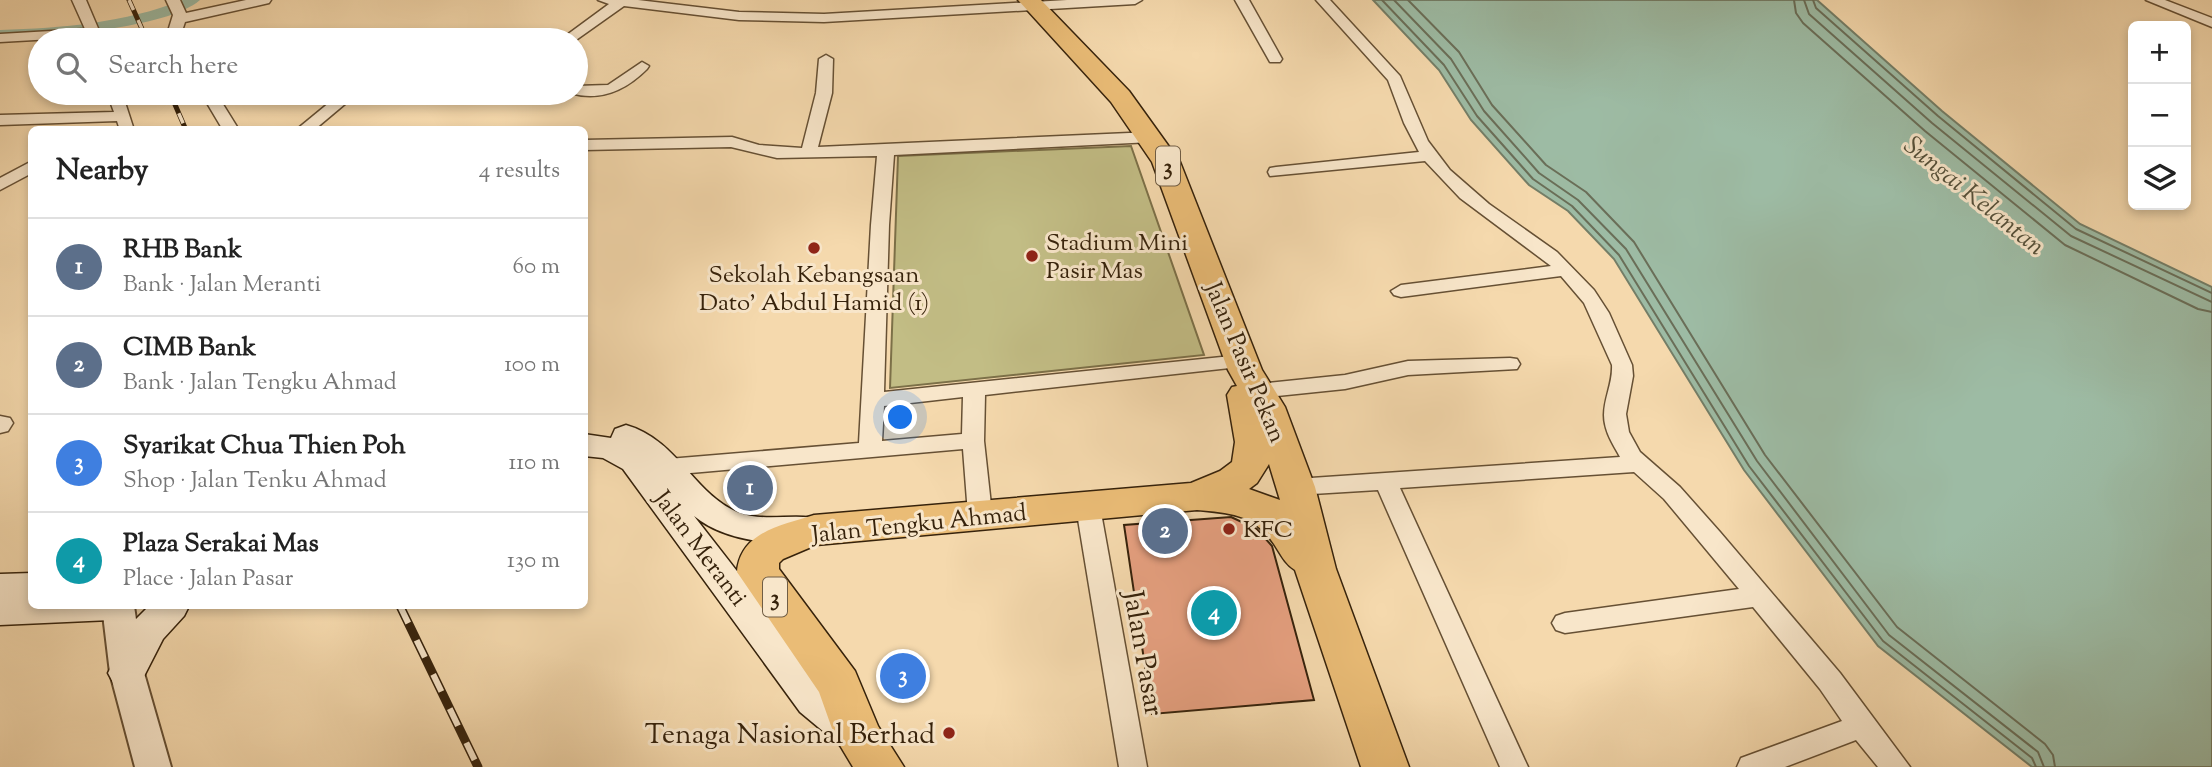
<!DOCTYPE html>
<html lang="en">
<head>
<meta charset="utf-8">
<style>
	:root { --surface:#fff; --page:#f6f6f6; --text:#222; --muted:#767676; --line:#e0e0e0; --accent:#8f2418 }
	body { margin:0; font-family:"Sorts Mill Goudy",serif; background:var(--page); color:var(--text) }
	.controls { position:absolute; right:21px; top:21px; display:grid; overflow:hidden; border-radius:10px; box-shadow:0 4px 10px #0003 }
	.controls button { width:63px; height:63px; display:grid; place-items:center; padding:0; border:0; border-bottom:2px solid var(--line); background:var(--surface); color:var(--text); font:35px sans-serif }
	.you { position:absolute; left:901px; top:418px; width:24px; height:24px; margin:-18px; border:5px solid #fff; border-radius:50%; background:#1a73e8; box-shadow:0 0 0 10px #1a73e833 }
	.badge { display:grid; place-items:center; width:46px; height:46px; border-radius:50%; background:var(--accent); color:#fff; font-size:23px; font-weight:700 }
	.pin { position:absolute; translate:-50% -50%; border:4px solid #fff; box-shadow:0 2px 7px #0006 }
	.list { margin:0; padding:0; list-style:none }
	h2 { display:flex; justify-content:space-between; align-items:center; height:91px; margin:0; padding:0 28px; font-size:30px }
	h2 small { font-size:23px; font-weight:400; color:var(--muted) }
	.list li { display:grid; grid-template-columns:46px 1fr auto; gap:21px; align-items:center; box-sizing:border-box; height:98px; padding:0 28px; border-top:2px solid var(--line) }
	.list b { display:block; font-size:26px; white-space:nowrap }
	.list p { margin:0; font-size:23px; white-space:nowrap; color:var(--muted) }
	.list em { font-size:23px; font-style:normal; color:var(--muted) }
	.icon { flex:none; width:38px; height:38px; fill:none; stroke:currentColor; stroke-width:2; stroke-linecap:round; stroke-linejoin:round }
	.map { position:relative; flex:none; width:2212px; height:767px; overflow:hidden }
	.search { position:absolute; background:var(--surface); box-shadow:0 4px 10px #0003; left:28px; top:28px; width:560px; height:77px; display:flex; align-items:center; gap:18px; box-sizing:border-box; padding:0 24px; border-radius:38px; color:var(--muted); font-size:26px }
	.panel { position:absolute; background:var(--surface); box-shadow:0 4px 10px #0003; left:28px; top:126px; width:560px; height:483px; border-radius:10px }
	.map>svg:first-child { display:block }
	.green { fill:#c2bd85; stroke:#7c7048; stroke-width:2 }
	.water { fill:#9dbba4; stroke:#747e67; stroke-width:2 }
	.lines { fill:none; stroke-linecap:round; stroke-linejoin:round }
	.shore { stroke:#6a6e58; stroke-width:2 }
	.canal { fill:#9dbba4; fill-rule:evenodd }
	.building { fill:#e6a080; stroke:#36220b; stroke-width:2 }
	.minor-casing { stroke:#665034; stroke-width:3 }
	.tertiary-casing { stroke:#665034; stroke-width:4 }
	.secondary-casing { stroke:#36220b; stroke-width:3 }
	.trunk-casing { stroke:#36220b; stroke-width:3 }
	.minor { fill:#f8e6ca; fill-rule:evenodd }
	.tertiary { fill:#f8e6ca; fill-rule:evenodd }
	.secondary { fill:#f8e6ca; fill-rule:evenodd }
	.trunk { fill:#eabc76; fill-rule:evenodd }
	.rail-far1-casing { stroke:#36220b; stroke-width:5 }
	.rail-casing { stroke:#36220b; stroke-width:9 }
	.rail-far1 { stroke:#f8e6ca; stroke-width:3.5; stroke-dasharray:11; stroke-linecap:butt }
	.rail { stroke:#f8e6ca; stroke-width:6; stroke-dasharray:19; stroke-linecap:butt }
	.poi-dot { fill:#8f2418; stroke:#f8e6ca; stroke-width:2.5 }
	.labels { text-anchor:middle; stroke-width:6; stroke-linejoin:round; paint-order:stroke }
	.shield { fill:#f8e6ca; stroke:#705d44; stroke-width:2 }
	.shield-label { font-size:23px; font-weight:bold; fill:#36220b }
	.poi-label { font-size:24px; fill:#36220b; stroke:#f8e6ca; text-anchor:start }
	.street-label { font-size:24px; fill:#36220b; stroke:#f8e6ca }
	.water-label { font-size:26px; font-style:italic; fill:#555039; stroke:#f8e6ca }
	.near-street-label { font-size:28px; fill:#36220b; stroke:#f8e6ca }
	.near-poi-label { font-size:28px; fill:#36220b; stroke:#f8e6ca; text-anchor:end }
</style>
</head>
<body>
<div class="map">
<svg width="2212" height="767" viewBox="0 0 2212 767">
	<rect width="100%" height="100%" fill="#f5d9ad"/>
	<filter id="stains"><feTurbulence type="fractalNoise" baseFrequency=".00286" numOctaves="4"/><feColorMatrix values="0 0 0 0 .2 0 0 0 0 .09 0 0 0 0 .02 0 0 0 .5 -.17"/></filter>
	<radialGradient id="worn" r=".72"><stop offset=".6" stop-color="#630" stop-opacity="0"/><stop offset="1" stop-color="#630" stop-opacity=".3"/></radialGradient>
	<polygon class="green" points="1131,146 1204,355 890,388 898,156"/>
	<polygon class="water" points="1373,0 1817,0 1942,111 2080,224 2212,287 2212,767 2032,767 1878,646 1744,470 1614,259 1568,211 1529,185 1471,120 1439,70"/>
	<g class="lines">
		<g class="shore">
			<polyline points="1382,0 1444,65 1477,116 1533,179 1572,206 1619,255 1749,466 1883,641 2032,758 2036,767"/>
			<polyline points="1394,0 1451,59 1484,111 1539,173 1578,200 1626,249 1757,461 1889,635 2038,752 2044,767"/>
			<polyline points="1408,0 1459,52 1492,105 1546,165 1586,192 1634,242 1765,455 1897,627 2045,744 2053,755 2055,767"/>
			<polyline points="1794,0 1796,13 1803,23 1925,131 2065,245 2198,309 2212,312"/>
			<polyline points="1804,0 1809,14 1932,123 2071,236 2212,302"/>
			<polyline points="1813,0 1816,8 1938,116 2076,229 2212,293"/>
		</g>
		<path class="canal" d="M183,0H200C167,29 45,37 0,38V30C63,28 124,23 183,0Z"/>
	</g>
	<polygon class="building" points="1231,517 1257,529 1272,546 1314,700 1152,714 1124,525"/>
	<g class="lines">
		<defs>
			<g id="minor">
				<polygon points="72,0 86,0 103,40 89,40 88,37 0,42 0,34 85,29"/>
				<polygon points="166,0 180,0 186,13 246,0 271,0 269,3 185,22 183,28 187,40 173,40 169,28 173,15"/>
				<polygon points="598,0 638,0 739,12 824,14 1067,0 1142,0 1135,4 824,22 739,20 624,6 576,40 560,40 609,4"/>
				<polygon points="1235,0 1249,0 1282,59 1280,62 1270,62"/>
				<path d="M1316,0H1330L1400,76L1428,141L1450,170L1489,204L1557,252L1594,290L1609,313L1632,365L1633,376L1626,414L1629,432L1640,452L1680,487L1720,532L1840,673L1910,767H1878L1856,740L1785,767H1737L1741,758L1842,721L1820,689L1753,607L1565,633L1556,630L1552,623L1556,616L1565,613L1739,589L1664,499L1634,472L1400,488L1528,767H1500L1378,490L1296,495L1288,493L1284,487L1288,481L1296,479L1620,457C1613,444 1604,431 1604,415C1604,398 1613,383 1612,365L1584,303L1561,276L1401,297L1394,295L1391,291L1401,285L1551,266L1460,198L1425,161L1270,176L1268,172L1270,168L1276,167L1419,152L1404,123L1388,80Z"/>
				<polygon points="2146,0 2165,0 2212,18 2212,27"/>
				<path d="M826,55L833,59L832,93L818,147L1152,132L1160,137L1152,142L894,155L889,225L884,392L1241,355L1248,356L1251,361L1248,366L985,395L984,441L992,514L988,520L980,523L972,520L968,514L963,449L668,475L660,473L657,467L660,461L668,459L859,443L871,225L877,156L777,158L731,147L584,150V140L732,137L759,145L802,148L816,93L819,59ZM963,397L962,434L882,441L884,406Z"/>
				<path d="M642,62L649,66L647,69C626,90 601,102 570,93H576V86L608,85Z"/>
				<polygon points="107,93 122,93 134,130 120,130 117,121 0,125 0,115 114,112"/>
				<polygon points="201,93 216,93 239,130 223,130"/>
				<polygon points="341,93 358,93 314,130 296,130"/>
				<polygon points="32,161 32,173 0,190 0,178"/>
				<polygon points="1510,358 1517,359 1520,364 1517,369 1408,375 1345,389 1259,398 1252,396 1248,391 1252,386 1259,384 1345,375 1408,361"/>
				<polygon points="0,416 10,418 13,423 8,431 0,433"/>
				<polygon points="1088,499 1096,501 1100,507 1147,767 1119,767 1076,507 1080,501"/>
			</g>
			<polygon id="tertiary" points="102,606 134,606 144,673 171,767 135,767 110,673"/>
			<g id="secondary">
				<path d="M626,425C678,440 692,492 737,512C764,523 796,512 824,520L829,529L824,538C786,549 725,542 694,516L828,688L870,723L876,735L870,747L856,752L842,747L800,712L623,469L603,458L584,456V434L611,438L615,429Z"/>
				<polygon points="32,573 32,606 129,606 124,616 111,620 0,625 0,574"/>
				<polygon points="149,606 189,606 184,616 163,639 140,684 127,689 114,684 108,673 136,619"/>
			</g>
			<path id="trunk" d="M1018,0H1041L1129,91L1180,162L1262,370L1285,407L1315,487L1336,569L1409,767H1361L1295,570C1285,564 1280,553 1274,544C1254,514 1230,513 1197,510L816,545L783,559L779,563V569L855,671L878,726L904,767H853L835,737L819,692L737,572C740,532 782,525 814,515L1191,483L1220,471L1232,462L1235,442L1227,395L1232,387L1237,386L1228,370L1152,162L1111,102ZM1269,464L1280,500L1249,489L1257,483Z"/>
		</defs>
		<use href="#minor" class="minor-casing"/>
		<use href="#tertiary" class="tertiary-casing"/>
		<use href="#secondary" class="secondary-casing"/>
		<use href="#trunk" class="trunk-casing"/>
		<use href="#minor" class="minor"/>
		<use href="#tertiary" class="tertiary"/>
		<use href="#secondary" class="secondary"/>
		<use href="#trunk" class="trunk"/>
		<defs>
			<g id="rail-far1">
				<polyline points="129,0 147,40"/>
				<polyline points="170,93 186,130"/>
			</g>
			<polyline id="rail" points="400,606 478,767"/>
		</defs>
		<use href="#rail-far1" class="rail-far1-casing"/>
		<use href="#rail" class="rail-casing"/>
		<use href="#rail-far1" class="rail-far1"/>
		<use href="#rail" class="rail"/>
	</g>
	<g class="poi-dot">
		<circle cx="814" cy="248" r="7"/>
		<circle cx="1032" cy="256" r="7"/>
		<circle cx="1229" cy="529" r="7"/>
		<circle cx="949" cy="733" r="7"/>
	</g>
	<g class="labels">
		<g class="shield">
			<rect x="1156" y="146.5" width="24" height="39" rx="5"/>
			<rect x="763" y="577.5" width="24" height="39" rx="5"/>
		</g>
		<g class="shield-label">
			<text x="1168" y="174">3</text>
			<text x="775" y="605">3</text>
		</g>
		<g class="poi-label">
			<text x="1046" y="250">Stadium Mini<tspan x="1046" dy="28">Pasir Mas</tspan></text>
			<text x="814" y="282" text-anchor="middle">Sekolah Kebangsaan<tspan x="814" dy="28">Dato' Abdul Hamid (1)</tspan></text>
			<text x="1243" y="537">KFC</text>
		</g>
		<g class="street-label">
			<text transform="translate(1246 362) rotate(67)" y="8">Jalan Pasir Pekan</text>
			<text transform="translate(919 523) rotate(-6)" y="8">Jalan Tengku Ahmad</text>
			<text transform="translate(701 548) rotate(53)" y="8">Jalan Meranti</text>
		</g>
		<g class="water-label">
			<text transform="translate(1975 195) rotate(39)" y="9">Sungai Kelantan</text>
		</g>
		<g class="near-street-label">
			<text transform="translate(1145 653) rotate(80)" y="10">Jalan Pasar</text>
		</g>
		<g class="near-poi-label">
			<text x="935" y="743">Tenaga Nasional Berhad</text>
		</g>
	</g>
	<rect width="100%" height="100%" filter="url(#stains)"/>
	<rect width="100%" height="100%" fill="url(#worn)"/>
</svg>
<div class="controls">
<button>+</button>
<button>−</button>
<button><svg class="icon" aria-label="layers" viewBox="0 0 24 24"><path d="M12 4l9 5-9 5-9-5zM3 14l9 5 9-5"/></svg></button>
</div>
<div class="you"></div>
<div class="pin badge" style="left:750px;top:488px;background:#5c6f8a">1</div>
<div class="pin badge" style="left:1165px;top:531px;background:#5c6f8a">2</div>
<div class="pin badge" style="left:903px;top:676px;background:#3f7fe0">3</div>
<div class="pin badge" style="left:1214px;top:613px;background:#0f9aa8">4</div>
<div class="search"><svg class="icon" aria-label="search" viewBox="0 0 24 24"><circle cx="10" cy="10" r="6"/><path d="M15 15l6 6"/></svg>Search here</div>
<section class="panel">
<h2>Nearby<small>4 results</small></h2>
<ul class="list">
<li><span class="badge" style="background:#5c6f8a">1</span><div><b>RHB Bank</b><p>Bank · Jalan Meranti</p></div><em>60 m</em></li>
<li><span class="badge" style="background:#5c6f8a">2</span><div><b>CIMB Bank</b><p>Bank · Jalan Tengku Ahmad</p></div><em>100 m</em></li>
<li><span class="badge" style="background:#3f7fe0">3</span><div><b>Syarikat Chua Thien Poh</b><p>Shop · Jalan Tenku Ahmad</p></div><em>110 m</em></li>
<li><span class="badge" style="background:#0f9aa8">4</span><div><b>Plaza Serakai Mas</b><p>Place · Jalan Pasar</p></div><em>130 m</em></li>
</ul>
</section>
</div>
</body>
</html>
